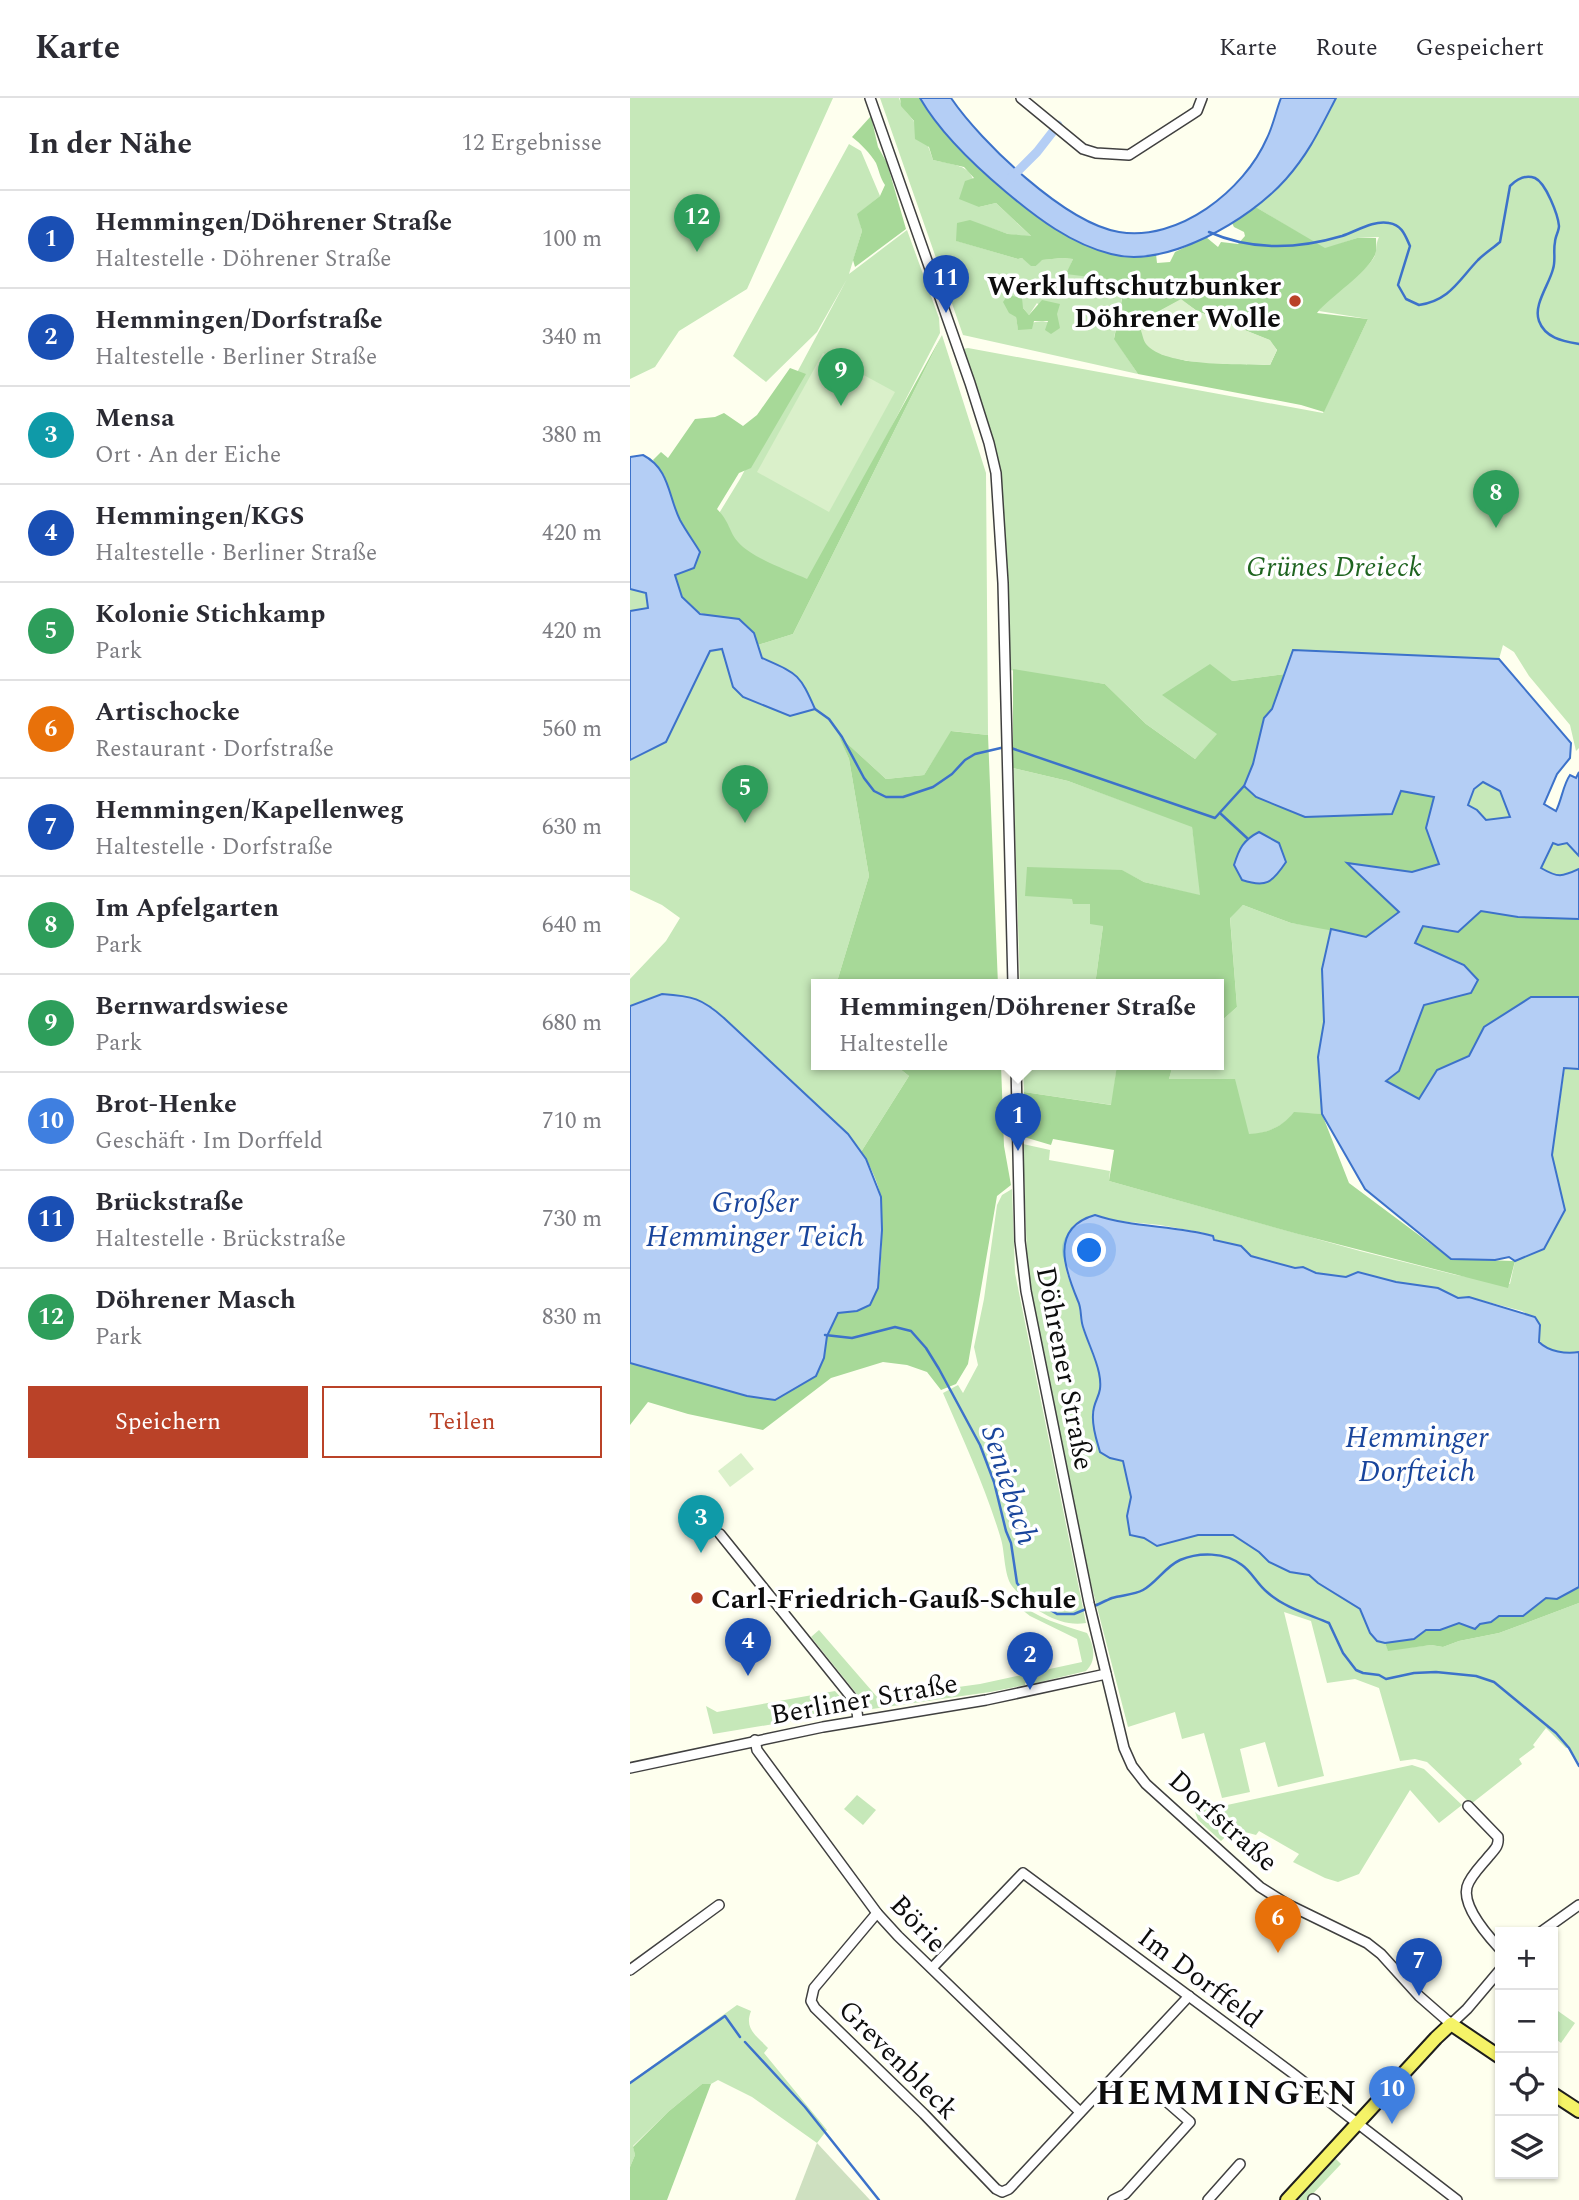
<!DOCTYPE html>
<html lang="de">
<head>
<meta charset="utf-8">
<style>
	:root { --surface:#fff; --page:#f2f2f3; --text:#2b2b33; --muted:#7c7c81; --line:#e1e1e2; --accent:#ba4228 }
	body { margin:0; font-family:Spectral,serif; background:var(--page); color:var(--text) }
	.controls { position:absolute; right:21px; bottom:21px; display:grid; overflow:hidden; border-radius:0px; box-shadow:0 2px 5px #0004 }
	.controls button { width:63px; height:63px; display:grid; place-items:center; padding:0; border:0; border-bottom:2px solid var(--line); background:var(--surface); color:var(--text); font:35px sans-serif }
	.you { position:absolute; left:460px; top:1153px; width:24px; height:24px; margin:-18px; border:5px solid #fff; border-radius:50%; background:#1a73e8; box-shadow:0 0 0 10px #1a73e833 }
	.badge { display:grid; place-items:center; width:46px; height:46px; border-radius:50%; background:var(--accent); color:#fff; font-size:23px; font-weight:700 }
	.pin { position:absolute; translate:-50% -58px; filter:drop-shadow(0 2px 4px #0008) }
	.pin::after { content:''; position:absolute; top:37px; width:24px; height:21px; background:inherit; clip-path:polygon(0 0,100% 0,50% 100%) }
	.popup { position:absolute; left:181px; top:881px; width:413px; height:91px; box-sizing:border-box; display:grid; place-content:center; border-radius:0px; background:var(--surface); filter:drop-shadow(0 2px 5px #0005); font-size:23px; white-space:nowrap; color:var(--muted) }
	.popup b { font-size:26px; color:var(--text) }
	.popup::after { content:''; position:absolute; left:50%; top:100%; margin-left:-14px; border:14px solid transparent; border-top-color:var(--surface) }
	.list { margin:0; padding:0; list-style:none }
	h2 { display:flex; justify-content:space-between; align-items:center; height:91px; margin:0; padding:0 28px; font-size:30px }
	h2 small { font-size:23px; font-weight:400; color:var(--muted) }
	.list li { display:grid; grid-template-columns:46px 1fr auto; gap:21px; align-items:center; box-sizing:border-box; height:98px; padding:0 28px; border-top:2px solid var(--line) }
	.list b { display:block; font-size:26px; white-space:nowrap }
	.list p { margin:0; font-size:23px; white-space:nowrap; color:var(--muted) }
	.list em { font-size:23px; font-style:normal; color:var(--muted) }
	.actions { display:flex; gap:14px; padding:21px 28px }
	.actions a { flex:1; padding:16px 0; border:2px solid var(--accent); border-radius:0px; text-align:center; font-size:24px; color:var(--accent) }
	.actions .main { background:var(--accent); color:#fff }
	.icon { flex:none; width:38px; height:38px; fill:none; stroke:currentColor; stroke-width:2; stroke-linecap:round; stroke-linejoin:round }
	.map { position:relative; flex:none; width:949px; height:2102px; overflow:hidden }
	header { display:flex; align-items:center; gap:42px; box-sizing:border-box; height:98px; padding:0 35px; background:var(--surface); border-bottom:2px solid var(--line) }
	header strong { font-size:33px }
	nav { display:flex; gap:38px; margin-inline-start:auto; font-size:24px }
	main { display:flex }
	aside { flex:1; background:var(--surface) }
	.map>svg:first-child { display:block }
	.green { fill:#c6e8b9; fill-rule:evenodd }
	.forest { fill:#a7d998; fill-rule:evenodd }
	.cemetery { fill:#cee0c0 }
	.pitch { fill:#daf0ca }
	.water { fill:#b4cef5; stroke:#3c72ca; stroke-width:2; fill-rule:evenodd }
	.lines { fill:none; stroke-linecap:round; stroke-linejoin:round }
	.stream { stroke:#3c72ca; stroke-width:2.5 }
	.canal { stroke:#b4cef5; stroke-width:9 }
	.minor-casing { stroke:#404040; stroke-width:12 }
	.major-casing { stroke:#1e1e1e; stroke-width:16 }
	.minor { stroke:#fff; stroke-width:9 }
	.major { stroke:#f5f367; stroke-width:12 }
	.poi-dot { fill:#ba4228; stroke:#fff; stroke-width:2.5 }
	.labels { text-anchor:middle; stroke-width:7; stroke-linejoin:round; paint-order:stroke }
	.poi-label { font-size:28px; font-weight:bold; fill:#0d0d0d; stroke:#fff; text-anchor:end }
	.park-label { font-size:28px; font-style:italic; fill:#1f6420; stroke:#fff }
	.street-label { font-size:28px; fill:#0d0d0d; stroke:#fff }
	.water-label { font-size:30px; font-style:italic; fill:#19459c; stroke:#fff }
	.district-label { font-size:35px; font-weight:bold; letter-spacing:2px; fill:#0d0d0d; stroke:#fff }
</style>
</head>
<body>
<header>
<strong>Karte</strong>
<nav><a>Karte</a><a>Route</a><a>Gespeichert</a></nav>
</header>
<main>
<aside>
<h2>In der Nähe<small>12 Ergebnisse</small></h2>
<ul class="list">
<li><span class="badge" style="background:#1a4fb4">1</span><div><b>Hemmingen/Döhrener Straße</b><p>Haltestelle · Döhrener Straße</p></div><em>100 m</em></li>
<li><span class="badge" style="background:#1a4fb4">2</span><div><b>Hemmingen/Dorfstraße</b><p>Haltestelle · Berliner Straße</p></div><em>340 m</em></li>
<li><span class="badge" style="background:#0f9aa8">3</span><div><b>Mensa</b><p>Ort · An der Eiche</p></div><em>380 m</em></li>
<li><span class="badge" style="background:#1a4fb4">4</span><div><b>Hemmingen/KGS</b><p>Haltestelle · Berliner Straße</p></div><em>420 m</em></li>
<li><span class="badge" style="background:#2e9e5b">5</span><div><b>Kolonie Stichkamp</b><p>Park</p></div><em>420 m</em></li>
<li><span class="badge" style="background:#e8710a">6</span><div><b>Artischocke</b><p>Restaurant · Dorfstraße</p></div><em>560 m</em></li>
<li><span class="badge" style="background:#1a4fb4">7</span><div><b>Hemmingen/Kapellenweg</b><p>Haltestelle · Dorfstraße</p></div><em>630 m</em></li>
<li><span class="badge" style="background:#2e9e5b">8</span><div><b>Im Apfelgarten</b><p>Park</p></div><em>640 m</em></li>
<li><span class="badge" style="background:#2e9e5b">9</span><div><b>Bernwardswiese</b><p>Park</p></div><em>680 m</em></li>
<li><span class="badge" style="background:#3f7fe0">10</span><div><b>Brot-Henke</b><p>Geschäft · Im Dorffeld</p></div><em>710 m</em></li>
<li><span class="badge" style="background:#1a4fb4">11</span><div><b>Brückstraße</b><p>Haltestelle · Brückstraße</p></div><em>730 m</em></li>
<li><span class="badge" style="background:#2e9e5b">12</span><div><b>Döhrener Masch</b><p>Park</p></div><em>830 m</em></li>
</ul>
<div class="actions"><a class="main">Speichern</a><a>Teilen</a></div>
</aside>
<div class="map">
<svg width="949" height="2102" viewBox="0 0 949 2102">
	<rect width="100%" height="100%" fill="#feffee"/>
	<g class="green">
		<polygon points="0,0 203,0 117,191 49,233 25,269 0,281"/>
		<path d="M250,0H269C272,11 279,16 285,25C293,36 299,49 303,62C342,70 343,69 349,109L366,105L402,139L378,136L340,123L327,143L388,161L392,160L406,168L411,162L432,160L443,161L437,176L463,175L478,189L488,191L495,185L484,240L508,276L333,237ZM407,205L430,230C412,219 406,223 388,231L386,219L393,210L399,217Z"/>
		<path d="M706,0H949V650L946,653L940,627L899,578L884,554L873,547L869,561L663,552L655,576L602,583L588,636L565,661L516,626L475,586L380,572L374,417L364,343L328,252L338,250L693,315L738,221L689,213C703,191 728,181 743,161C748,154 745,146 749,139L727,140L695,151L624,108L640,97Z"/>
		<polygon points="219,46 231,53 250,98 228,116 232,133 219,176 277,132 309,220 310,235 157,531 69,448 110,381 217,181 187,234 136,284 103,258"/>
		<polygon points="312,237 356,375 358,637 322,633 294,677 256,681 210,639 219,661 239,778 206,887 187,887 187,967 265,967 279,978 231,1054 218,1036 82,909 0,908 0,881 36,843 50,820 32,807 0,792 0,662 36,644 80,553 92,550 103,589 156,571 132,560 128,547 163,536"/>
		<polygon points="0,491 16,495 18,510 0,513"/>
		<polygon points="383,670 438,683 562,728 571,798 514,784 491,772 443,801 460,806 473,828 465,887 390,887"/>
		<polygon points="853,684 870,693 880,719 856,722 847,712 837,707 844,691"/>
		<path d="M923,745H937L949,756V771C931,779 928,780 911,770Z"/>
		<path d="M613,807L661,825L701,831L692,871L694,924L688,959L692,1016L664,1015C652,1029 638,1035 619,1037L539,981L543,967H589V925L607,909L600,819Z"/>
		<polygon points="393,967 487,967 482,1007 394,994"/>
		<path d="M935,969L949,971V1254C937,1256 913,1256 909,1240C907,1234 909,1229 908,1223L892,1213L839,1199L828,1200L808,1190L766,1184L729,1174L716,1179L686,1175L673,1169L665,1170L620,1158L611,1148L590,1144L574,1135L530,1127L478,1122L465,1118L434,1146L437,1176L449,1205L451,1226L469,1273L471,1293L462,1315L471,1354L480,1360L493,1362L501,1399L497,1418L500,1437L514,1440L527,1448L568,1437H603L629,1454L639,1464L660,1474L679,1477L688,1485L731,1511L740,1535L746,1543L755,1545L758,1552L801,1547L813,1549L829,1543L869,1535L949,1505V1665L939,1649L936,1650L916,1630L903,1647L905,1649L889,1661L892,1666L841,1706L797,1664L785,1661L770,1663L749,1590L725,1581L697,1585L681,1523L654,1514L694,1678L648,1689L635,1644L610,1651L620,1694L592,1700L574,1635L552,1641L545,1614L498,1629L460,1482L401,1191L397,1159L393,1046L420,1052L419,1062L480,1073L479,1083L730,1153L826,1177L880,1186L885,1163L914,1151L935,1112L922,1057Z"/>
		<path d="M382,1091L385,1175L456,1525C429,1530 399,1510 382,1488C374,1477 375,1455 371,1441C356,1391 334,1343 313,1295L328,1287L333,1295L348,1267L344,1249L354,1201L367,1107L372,1097Z"/>
		<path d="M385,1502C406,1520 431,1527 457,1535C464,1547 467,1563 456,1573L402,1586L401,1583L395,1585V1587L360,1594L242,1611L238,1610L181,1539L189,1532L248,1600L350,1586L452,1564L447,1541L400,1518L382,1504Z"/>
		<polygon points="205,1593 214,1603 210,1615 83,1636 76,1608 87,1614"/>
		<polygon points="782,1667 794,1671 832,1707 809,1725 780,1692 729,1776 708,1784 695,1780 663,1764 669,1756 629,1733 626,1737 604,1731 591,1743 568,1722 565,1714"/>
		<polygon points="227,1697 246,1712 233,1727 214,1711"/>
		<path d="M107,1907L121,1913C114,1931 126,1937 138,1950L134,1955L197,2032L187,2045L122,1999L88,1982L81,1986H72L38,2014L3,2048L5,2057L0,2069V1984Z"/>
		<polygon points="928,1913 945,1925 931,1945 923,1939 923,1920"/>
		<polygon points="704,2059 711,2066 677,2102 664,2102"/>
	</g>
	<g class="forest">
		<path d="M270,0H290L296,11L431,135C465,153 488,161 526,156L527,165L540,164L545,154L576,139L588,149L591,144L608,146L615,138L614,134L604,129L602,125L624,108L695,150L727,140H746C746,146 747,152 745,157C736,176 702,197 687,215L738,221L694,314L671,307L508,276L484,241L495,186L489,191L469,185L463,175L460,179L436,176L443,161L432,160L412,162L406,168H401L392,160L388,161L326,143L327,125L340,122L378,136L401,138L366,105L349,109L329,101L335,83L344,80L334,69L303,62L299,49L285,41L284,23L271,8ZM551,202L567,213L639,242L647,252L640,267L557,263L531,256L520,218Z"/>
		<path d="M241,18L248,49L257,65L276,131L225,169L223,162L232,133L227,116L250,98L255,87C250,80 249,72 246,65C240,55 231,46 222,39Z"/>
		<polygon points="378,197 392,200 393,210 399,217 412,202 430,206 427,216 430,230 421,236 415,232 418,223 404,223 402,231 388,232 386,219 379,215 373,204"/>
		<path d="M312,237L163,536L128,547C113,502 72,534 51,498C48,492 47,483 44,477L70,454L49,420L34,377L23,362L31,354L38,360L65,321L85,319L94,315L113,328L127,317L160,270L176,276L121,370L109,375L87,411C100,424 99,434 108,444C122,460 157,472 177,481Z"/>
		<polygon points="580,566 602,583 655,576 642,611 634,621 623,666 614,688 770,693 804,699 796,730 809,767 782,774 718,765 770,814 736,839 661,825 613,807 600,820 607,909 589,925 589,887 465,887 473,828 460,826 460,806 443,806 442,801 395,798 397,769 492,772 514,784 570,797 562,729 438,683 383,670 383,571 475,586 516,626 565,661 587,636 532,597"/>
		<polygon points="321,633 358,637 368,887 206,887 239,778 219,661 209,638 256,681 294,677"/>
		<polygon points="851,813 888,819 949,821 949,899 901,899 854,929 839,958 807,972 789,1001 756,983 769,973 794,907 841,895 834,867 785,845 793,828 828,834"/>
		<path d="M265,967H371L374,1048L381,1087L367,1098L338,1266L326,1286L311,1292L297,1274L277,1267L253,1264L201,1280L133,1332L58,1316L18,1304L0,1327V1265L117,1298L145,1302L194,1260L196,1239L208,1215C224,1213 238,1207 247,1191C252,1181 253,1111 251,1099C248,1085 240,1066 231,1054L279,978Z"/>
		<path d="M487,967H543L539,981H605L619,1036C638,1035 652,1029 664,1014L692,1016L719,1085L821,1161L885,1163L878,1190L668,1136L479,1083L484,1052L423,1041L421,1047L394,1039V994L481,1007Z"/>
		<polygon points="949,1489 949,1505 869,1535 829,1543 813,1549 801,1547 758,1553 755,1545 783,1541 796,1532 810,1532 829,1525 850,1526 861,1524 869,1518 893,1518 916,1500 927,1501"/>
		<polygon points="72,1986 81,1986 37,2102 0,2102 0,2069 5,2057 3,2049 38,2014"/>
	</g>
	<polygon class="cemetery" points="187,2045 240,2102 165,2102"/>
	<g class="pitch">
		<path d="M551,201L567,213L640,242L647,252L640,267C611,266 534,269 516,246C513,242 512,234 510,230L520,218Z"/>
		<polygon points="193,255 265,294 199,414 127,374"/>
		<polygon points="111,1355 124,1371 100,1389 88,1373"/>
	</g>
	<g class="water">
		<path d="M290,0H321C351,44 435,125 489,134C548,144 614,93 637,40C643,28 646,13 651,0H706C690,31 679,55 656,81C620,122 536,171 481,156C441,146 407,120 376,94C345,68 310,35 290,0Z"/>
		<path d="M13,357C40,371 38,398 50,422C56,433 64,444 70,454L64,470L45,477L52,499L70,516L109,521L124,535L132,560C168,576 169,575 185,611L160,618L113,599L103,589L92,551L80,553L36,644L0,662V513L18,510L16,495L0,491V359Z"/>
		<path d="M663,552L869,561L941,645L940,660L927,676L914,706L926,713C932,701 933,687 940,677L946,680L949,674V758L937,745L928,747L923,745L911,770C928,780 932,779 949,771V821L888,819L851,813L828,834L793,828L785,845L834,867L848,882L841,895L794,907L769,973L756,983L789,1001L807,972L839,958L854,929L901,899H949V971L934,970L922,1057L935,1112L914,1151L885,1163L879,1159L865,1162L821,1161L735,1091L692,1016L688,959L694,924L692,871L701,831L736,839L769,814L717,765L782,774L809,766L796,730L804,699L771,693L762,716L675,719L626,699L614,688L623,666L634,620L642,611ZM853,684L870,693L880,719L856,722L847,712L838,707L844,691Z"/>
		<path d="M629,734L649,745L656,764C642,785 636,790 612,782L604,767C609,751 613,742 629,734Z"/>
		<path d="M32,896C62,898 72,900 95,921L218,1036L236,1061L251,1099L252,1132L248,1190L240,1207L227,1213L208,1215L197,1238L194,1260L186,1278L145,1302L117,1298L0,1265V908Z"/>
		<path d="M465,1117C503,1130 544,1127 583,1138L584,1142L611,1148L621,1158L665,1170L673,1169L686,1175L716,1179L728,1174L766,1184L808,1190L828,1200L839,1199L905,1219L910,1227L909,1244C919,1254 936,1256 949,1254V1489L927,1501L916,1500L893,1518H869L861,1524L850,1526L845,1531L829,1525L810,1532H796L784,1541L755,1545L747,1543L740,1535L730,1511L688,1485L679,1477L660,1474L639,1464L629,1454L603,1437H568L527,1448L514,1440L500,1437L497,1418L501,1399L493,1363L480,1360L470,1354C467,1343 462,1330 463,1317C463,1300 474,1299 469,1275C466,1260 458,1245 453,1229C450,1221 452,1211 448,1203C435,1172 419,1130 465,1117Z"/>
	</g>
	<g class="lines">
		<g class="stream">
			<path d="M579,134C622,153 668,151 712,138C727,133 743,122 759,125C772,127 775,137 780,148L768,187L776,201L789,207C820,202 828,183 848,162C855,155 863,150 870,144L880,88C887,81 895,76 905,80C916,85 928,117 929,128C929,133 925,139 925,144C923,153 926,162 923,171C919,187 903,207 909,223C915,240 933,243 949,246"/>
			<polyline points="185,611 199,621 212,639 234,680 244,693 256,699 273,699 303,689 322,676 335,662 345,656 375,649"/>
			<polyline points="381,650 585,720 614,688"/>
			<polyline points="591,716 617,740"/>
			<polyline points="195,1237 222,1240 265,1229 281,1233 296,1250 309,1271 350,1347 364,1384 376,1433 381,1445 387,1485 396,1497 427,1516 444,1516 456,1511"/>
			<path d="M462,1509C469,1506 475,1503 482,1500C492,1497 504,1497 513,1492C527,1484 535,1469 550,1462C569,1454 595,1454 612,1467C622,1474 627,1486 637,1494C655,1510 678,1516 699,1525L713,1555L726,1572L733,1575L749,1577L756,1581L784,1575L806,1574L846,1578L864,1584L926,1635L939,1650L949,1668"/>
			<polyline points="115,1944 175,2009 249,2102"/>
			<polyline points="0,1985 95,1918 110,1939"/>
		</g>
		<polyline class="canal" points="381,80 407,54 428,27"/>
		<defs>
			<g id="minor">
				<polyline points="240,0 340,285 359,345 366,375 373,485 383,887"/>
				<polyline points="391,0 453,51 466,55 499,57 561,17 567,13 572,0"/>
				<polyline points="386,967 390,1143 396,1193 459,1505 494,1650 502,1668 516,1686 630,1789 657,1806 737,1845 751,1856 789,1898 821,1926 837,1911 870,1872"/>
				<polyline points="90,1436 226,1605 228,1622"/>
				<polyline points="125,1642 127,1652 247,1815 268,1838 450,2014"/>
				<polyline points="0,1670 193,1629 356,1602 476,1576"/>
				<path d="M838,1708L868,1739C869,1748 865,1751 859,1758C852,1767 840,1778 837,1789C832,1808 858,1838 870,1851"/>
				<polyline points="247,1815 184,1890 181,1903 185,1910 294,2016 366,2091 372,2094 379,2091 559,1898"/>
				<polyline points="911,1834 949,1807"/>
				<polyline points="302,1870 393,1775 661,1974 827,2102"/>
				<polyline points="0,1872 89,1807"/>
				<polyline points="683,2101 685,2102"/>
				<polyline points="483,2102 495,2096 560,2024 536,2003"/>
				<polyline points="578,2102 610,2066"/>
			</g>
			<g id="major">
				<polyline points="923,1996 949,2013"/>
				<polyline points="657,2102 806,1940 821,1926 870,1959"/>
			</g>
		</defs>
		<use href="#minor" class="minor-casing"/>
		<use href="#major" class="major-casing"/>
		<use href="#minor" class="minor"/>
		<use href="#major" class="major"/>
	</g>
	<g class="poi-dot">
		<circle cx="665" cy="203" r="7"/>
		<circle cx="67" cy="1500" r="7"/>
	</g>
	<g class="labels">
		<g class="poi-label">
			<text x="651" y="197">Werkluftschutzbunker<tspan x="651" dy="32">Döhrener Wolle</tspan></text>
			<text x="81" y="1510" text-anchor="start">Carl-Friedrich-Gauß-Schule</text>
		</g>
		<g class="park-label">
			<text x="704" y="478">Grünes Dreieck</text>
		</g>
		<g class="street-label">
			<text transform="translate(436 1270) rotate(79)" y="10">Döhrener Straße</text>
			<text transform="translate(234 1600) rotate(-10)" y="10">Berliner Straße</text>
			<text transform="translate(594 1722) rotate(42)" y="10">Dorfstraße</text>
			<text transform="translate(289 1825) rotate(46)" y="10">Börie</text>
			<text transform="translate(571 1879) rotate(37)" y="10">Im Dorffeld</text>
			<text transform="translate(269 1961) rotate(45)" y="10">Grevenbleck</text>
		</g>
		<g class="water-label">
			<text x="125" y="1114">Großer<tspan x="125" dy="34">Hemminger Teich</tspan></text>
			<text x="787" y="1349">Hemminger<tspan x="787" dy="34">Dorfteich</tspan></text>
			<text transform="translate(380 1387) rotate(72)" y="10">Seniebach</text>
		</g>
		<g class="district-label">
			<text x="597" y="2006">HEMMINGEN</text>
		</g>
	</g>
</svg>
<div class="controls">
<button>+</button>
<button>−</button>
<button><svg class="icon" aria-label="locate" viewBox="0 0 24 24"><circle cx="12" cy="12" r="6"/><path d="M12 2v4M12 18v4M2 12h4M18 12h4"/></svg></button>
<button><svg class="icon" aria-label="layers" viewBox="0 0 24 24"><path d="M12 4l9 5-9 5-9-5zM3 14l9 5 9-5"/></svg></button>
</div>
<div class="you"></div>
<div class="pin badge" style="left:388px;top:1053px;background:#1a4fb4">1</div>
<div class="popup"><b>Hemmingen/Döhrener Straße</b>Haltestelle</div>
<div class="pin badge" style="left:400px;top:1592px;background:#1a4fb4">2</div>
<div class="pin badge" style="left:71px;top:1455px;background:#0f9aa8">3</div>
<div class="pin badge" style="left:118px;top:1578px;background:#1a4fb4">4</div>
<div class="pin badge" style="left:115px;top:725px;background:#2e9e5b">5</div>
<div class="pin badge" style="left:648px;top:1855px;background:#e8710a">6</div>
<div class="pin badge" style="left:789px;top:1898px;background:#1a4fb4">7</div>
<div class="pin badge" style="left:866px;top:430px;background:#2e9e5b">8</div>
<div class="pin badge" style="left:211px;top:308px;background:#2e9e5b">9</div>
<div class="pin badge" style="left:762px;top:2026px;background:#3f7fe0">10</div>
<div class="pin badge" style="left:316px;top:215px;background:#1a4fb4">11</div>
<div class="pin badge" style="left:67px;top:154px;background:#2e9e5b">12</div>
</div>
</main>
</body>
</html>
